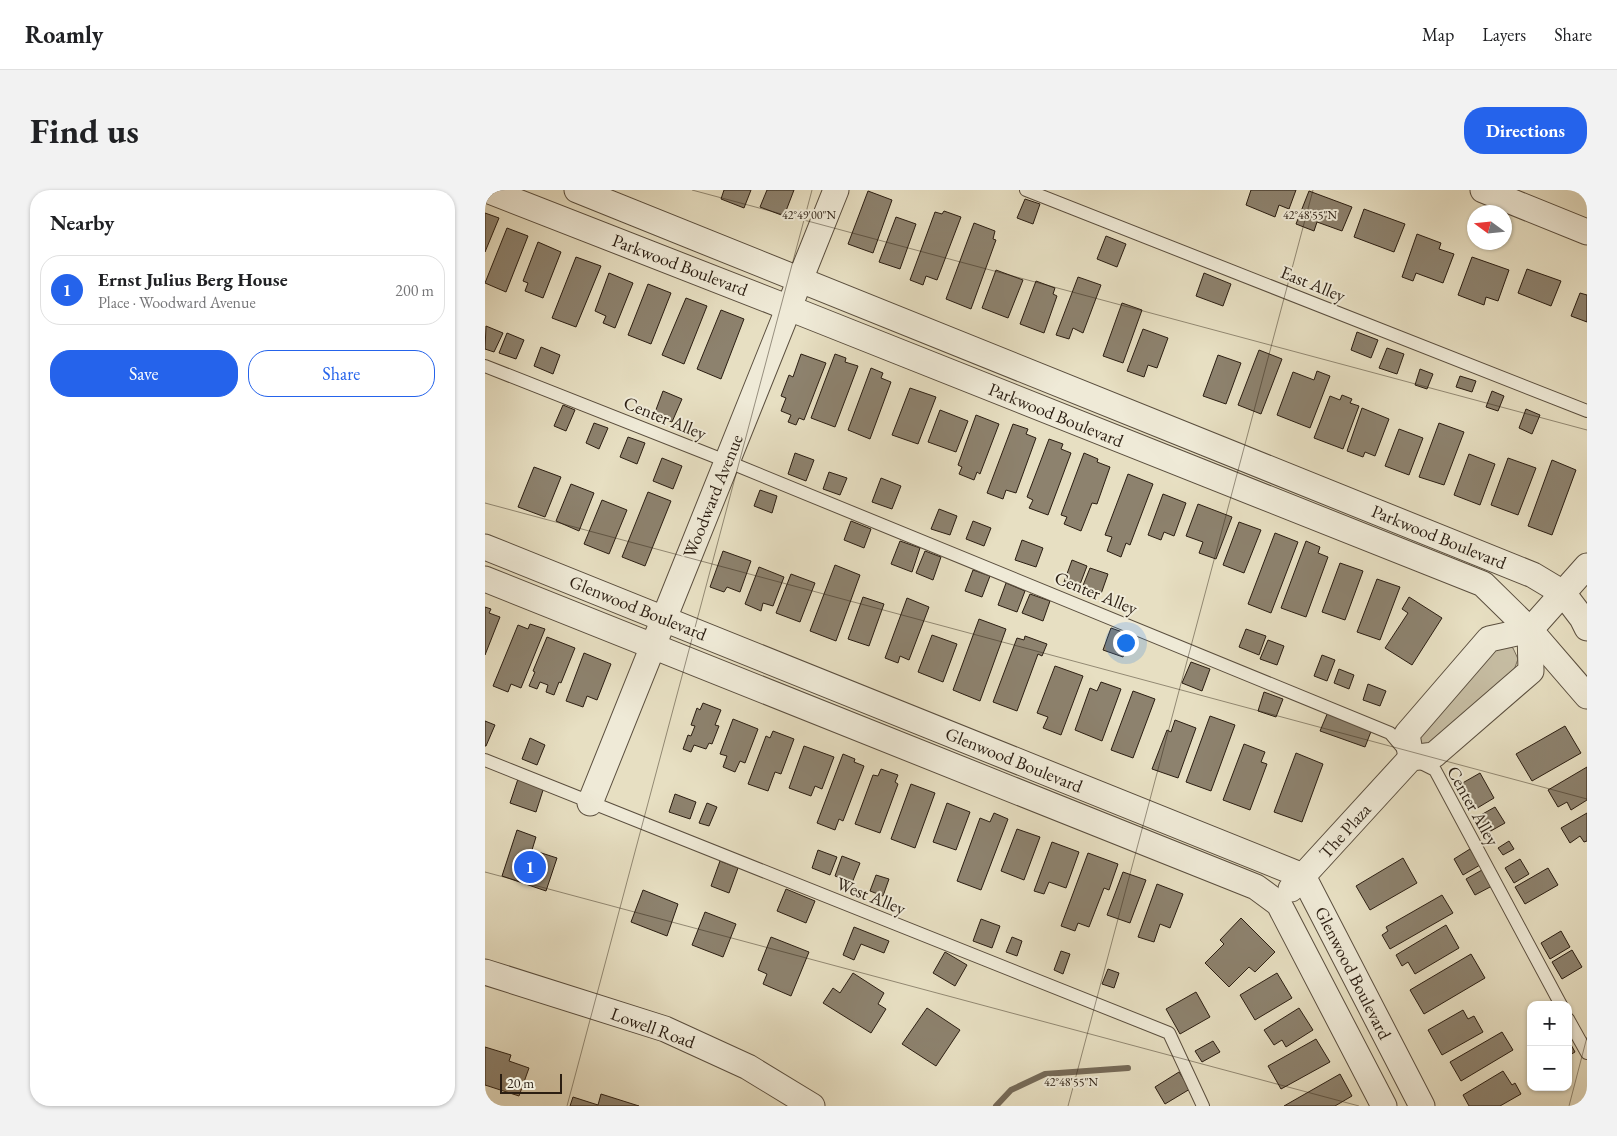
<!DOCTYPE html>
<html lang="en">
<head>
<meta charset="utf-8">
<style>
	:root { --surface:#fff; --page:#f2f2f2; --text:#202124; --muted:#757577; --line:#e0e0e0; --accent:#2563eb }
	body { margin:0; font-family:"EB Garamond",serif; background:var(--page); color:var(--text) }
	.controls { position:absolute; right:15px; bottom:15px; display:grid; overflow:hidden; border-radius:10px; box-shadow:0 1px 4px #0004 }
	.controls button { width:45px; height:45px; display:grid; place-items:center; padding:0; border:0; border-bottom:1px solid var(--line); background:var(--surface); color:var(--text); font:25px sans-serif }
	.compass { position:absolute; left:982px; top:15px; width:45px; height:45px; border-radius:50%; background:var(--surface); box-shadow:0 1px 4px #0004; rotate:285deg }
	.scale { position:absolute; left:15px; bottom:12px; width:62px; box-sizing:border-box; padding-left:5px; border:2px solid #2b1e12; border-top:0; font-size:14px; line-height:18px; white-space:nowrap; color:#2b1e12; -webkit-text-stroke:4px #efead7; paint-order:stroke }
	.you { position:absolute; left:640px; top:452px; width:18px; height:18px; margin:-12px; border:4px solid #fff; border-radius:50%; background:#1a73e8; box-shadow:0 0 0 8px #1a73e833 }
	.badge { display:grid; place-items:center; width:32px; height:32px; border-radius:50%; background:var(--accent); color:#fff; font-size:16px; font-weight:700 }
	.pin { position:absolute; translate:-50% -50%; border:2px solid #fff; box-shadow:0 1px 5px #0006 }
	.list { margin:0; padding:0; list-style:none }
	h2 { display:flex; justify-content:space-between; align-items:center; height:65px; margin:0; padding:0 20px; font-size:21px }
	h2 small { font-size:16px; font-weight:400; color:var(--muted) }
	.list li { display:grid; grid-template-columns:32px 1fr auto; gap:15px; align-items:center; box-sizing:border-box; height:70px; margin:0 10px 10px; padding:0 10px; border:1px solid var(--line); border-radius:20px }
	.list b { display:block; font-size:19px; white-space:nowrap }
	.list p { margin:0; font-size:16px; white-space:nowrap; color:var(--muted) }
	.list em { font-size:16px; font-style:normal; color:var(--muted) }
	.actions { display:flex; gap:10px; padding:15px 20px }
	.actions a { flex:1; padding:11px 0; border:1px solid var(--accent); border-radius:20px; text-align:center; font-size:18px; color:var(--accent) }
	.actions .main { background:var(--accent); color:#fff }
	.map { position:relative; flex:none; width:1102px; height:916px; overflow:hidden; border-radius:20px }
	header { display:flex; align-items:center; gap:30px; box-sizing:border-box; height:70px; padding:0 25px; background:var(--surface); border-bottom:1px solid var(--line) }
	header strong { font-size:24px }
	nav { display:flex; gap:28px; margin-inline-start:auto; font-size:18px }
	.intro { display:flex; align-items:center; justify-content:space-between; box-sizing:border-box; height:120px; padding:0 30px }
	h1 { margin:0; font-size:35px }
	.button { padding:12px 22px; border-radius:20px; background:var(--accent); color:#fff; font-size:18px; font-weight:700 }
	main { display:flex; gap:30px; padding:0 30px }
	aside { flex:1; background:var(--surface); border-radius:20px; box-shadow:0 1px 4px #0004 }
	.map>svg:first-child { display:block }
	.green { fill:#c7bea4; stroke:#796e5b }
	.lines { fill:none; stroke-linecap:round; stroke-linejoin:round }
	.stream { stroke:#756a58; stroke-width:6 }
	.building { fill:#8d826e; stroke:#2b1e12 }
	.service-casing { stroke:#5a4e3e; stroke-width:14 }
	.minor-casing { stroke:#5a4e3e; stroke-width:27 }
	.service { stroke:#efead7; stroke-width:12 }
	.minor { stroke:#efead7; stroke-width:25 }
	.ticks { fill:none; stroke:#2b1e12; stroke-width:1; stroke-opacity:0.45 }
	.labels { text-anchor:middle; stroke-width:4; stroke-linejoin:round; paint-order:stroke }
	.street-label { font-size:18px; fill:#2b1e12; stroke:#efead7 }
	.ticks-label { font-size:12px; text-anchor:middle; fill:#2b1e12; stroke:#efead7; stroke-width:4; stroke-linejoin:round; paint-order:stroke }
</style>
</head>
<body>
<header>
<strong>Roamly</strong>
<nav><a>Map</a><a>Layers</a><a>Share</a></nav>
</header>
<div class="intro"><h1>Find us</h1><a class="button">Directions</a></div>
<main>
<aside>
<h2>Nearby<small></small></h2>
<ul class="list">
<li><span class="badge">1</span><div><b>Ernst Julius Berg House</b><p>Place · Woodward Avenue</p></div><em>200 m</em></li>
</ul>
<div class="actions"><a class="main">Save</a><a>Share</a></div>
</aside>
<div class="map">
<svg width="1102" height="916" viewBox="0 0 1102 916">
	<rect width="100%" height="100%" fill="#e7dfc2"/>
	<filter id="stains"><feTurbulence type="fractalNoise" baseFrequency=".004" numOctaves="4"/><feColorMatrix values="0 0 0 0 .2 0 0 0 0 .09 0 0 0 0 .02 0 0 0 .5 -.17"/></filter>
	<radialGradient id="worn" r=".72"><stop offset=".6" stop-color="#630" stop-opacity="0"/><stop offset="1" stop-color="#630" stop-opacity=".3"/></radialGradient>
	<polygon class="green" points="1017,452 1028,458 1033,469 1029,480 943,559 931,563 931,549"/>
	<g class="lines">
		<polyline class="stream" points="511,916 526,900 560,884 643,878"/>
	</g>
	<g class="building">
		<polygon points="239,0 266,0 259,18 236,9"/>
		<polygon points="282,0 309,0 299,26 275,17"/>
		<polygon points="766,0 811,0 804,19 794,15 790,27 761,15"/>
		<polygon points="383,1 407,10 388,63 363,54"/>
		<polygon points="824,1 867,17 857,41 832,32 829,41 811,34"/>
		<polygon points="540,9 555,14 548,34 532,28"/>
		<polygon points="879,19 920,34 909,62 869,47"/>
		<polygon points="459,21 476,27 452,90 441,86 438,95 425,90 450,22 457,24"/>
		<polygon points="0,23 14,28 0,62"/>
		<polygon points="411,27 431,34 415,79 394,72"/>
		<polygon points="489,33 510,41 508,49 511,50 486,119 461,109"/>
		<polygon points="22,38 43,46 21,102 0,93"/>
		<polygon points="932,44 956,53 954,59 969,64 958,93 931,83 928,91 917,87"/>
		<polygon points="621,46 641,54 632,77 612,69"/>
		<polygon points="53,52 76,62 58,108 40,101 43,93 38,91"/>
		<polygon points="91,67 116,76 91,137 67,128"/>
		<polygon points="987,67 1024,80 1013,111 1001,107 999,115 973,105"/>
		<polygon points="1042,79 1076,91 1066,116 1033,103"/>
		<polygon points="511,80 538,90 523,128 497,118"/>
		<polygon points="124,83 148,93 130,138 118,133 121,126 110,121"/>
		<polygon points="719,83 746,94 738,116 711,106"/>
		<polygon points="593,87 616,95 598,143 588,138 584,149 571,145"/>
		<polygon points="551,91 570,98 568,104 572,106 559,143 535,134"/>
		<polygon points="163,94 186,103 166,154 143,145"/>
		<polygon points="1095,103 1102,105 1102,132 1086,126"/>
		<polygon points="201,108 222,116 199,174 177,165"/>
		<polygon points="637,113 657,120 638,173 618,166"/>
		<polygon points="236,120 259,129 236,189 212,179"/>
		<polygon points="1,136 18,143 9,162 0,159"/>
		<polygon points="658,139 683,148 672,178 663,175 659,187 642,181"/>
		<polygon points="872,142 893,150 886,168 866,160"/>
		<polygon points="22,143 39,150 31,169 14,163"/>
		<polygon points="56,157 75,165 68,184 49,176"/>
		<polygon points="902,158 919,164 912,184 894,178"/>
		<polygon points="774,160 797,169 776,224 753,215"/>
		<polygon points="316,164 341,173 319,230 314,228 311,235 303,232 306,225 296,221 301,208 296,206 304,185 308,187"/>
		<polygon points="350,164 361,168 360,172 373,176 350,237 326,228"/>
		<polygon points="733,165 756,173 741,214 718,206"/>
		<polygon points="386,178 398,183 396,188 406,192 385,249 363,240"/>
		<polygon points="935,179 948,184 942,199 930,195"/>
		<polygon points="832,181 845,186 825,238 792,225 808,182 829,190"/>
		<polygon points="975,186 991,191 987,202 971,197"/>
		<polygon points="425,198 451,207 433,254 407,245"/>
		<polygon points="178,201 197,209 187,232 169,225"/>
		<polygon points="1007,201 1019,206 1013,221 1001,217"/>
		<polygon points="857,205 867,209 865,213 874,216 858,259 829,248 845,206 855,210"/>
		<polygon points="78,215 90,220 81,241 69,236"/>
		<polygon points="877,218 904,229 890,266 880,262 878,267 862,261"/>
		<polygon points="1041,219 1055,225 1047,244 1034,238"/>
		<polygon points="455,220 483,231 471,262 443,252"/>
		<polygon points="491,225 514,234 495,284 492,282 489,290 474,284 477,277 473,275"/>
		<polygon points="109,233 123,238 114,259 101,253"/>
		<polygon points="954,233 979,242 959,295 934,287"/>
		<polygon points="528,234 543,239 541,244 551,248 531,303 521,300 518,309 502,303"/>
		<polygon points="914,239 938,248 924,285 900,276"/>
		<polygon points="143,247 160,253 152,274 135,267"/>
		<polygon points="564,249 578,254 576,259 586,263 563,325 544,318 548,310 542,307"/>
		<polygon points="310,263 329,270 321,291 303,284"/>
		<polygon points="599,263 613,269 612,272 625,277 612,314 607,313 596,341 579,334 582,327 576,325"/>
		<polygon points="984,264 1010,274 995,315 969,305"/>
		<polygon points="177,268 197,276 188,299 168,291"/>
		<polygon points="1023,268 1051,278 1033,325 1006,315"/>
		<polygon points="1067,270 1091,280 1067,345 1043,336"/>
		<polygon points="49,277 76,287 60,327 33,317"/>
		<polygon points="344,282 362,288 355,305 338,299"/>
		<polygon points="643,284 668,294 645,355 641,353 636,367 622,361 627,347 620,345"/>
		<polygon points="396,288 416,296 407,319 387,312"/>
		<polygon points="86,294 109,303 94,341 71,331"/>
		<polygon points="275,300 292,306 287,323 269,316"/>
		<polygon points="163,302 186,311 160,376 137,367"/>
		<polygon points="678,304 701,313 689,346 679,342 676,350 663,345"/>
		<polygon points="117,310 142,320 124,364 99,354"/>
		<polygon points="713,314 747,327 731,369 714,363 718,352 701,346"/>
		<polygon points="454,319 472,326 465,345 446,339"/>
		<polygon points="366,331 386,339 379,358 359,350"/>
		<polygon points="488,331 506,338 499,356 481,349"/>
		<polygon points="754,332 776,340 759,383 738,375"/>
		<polygon points="790,343 813,352 786,423 763,414"/>
		<polygon points="537,350 558,358 551,377 530,370"/>
		<polygon points="415,351 435,358 427,382 406,374"/>
		<polygon points="821,351 835,357 833,363 843,367 821,427 796,418"/>
		<polygon points="238,361 266,371 255,402 242,397 239,402 225,397"/>
		<polygon points="440,361 456,367 448,390 431,383"/>
		<polygon points="587,370 602,376 594,397 579,392"/>
		<polygon points="855,373 878,381 860,430 837,422"/>
		<polygon points="350,375 375,385 351,451 325,441"/>
		<polygon points="274,377 299,387 288,416 278,413 276,421 260,414"/>
		<polygon points="605,378 623,384 616,404 597,398"/>
		<polygon points="488,380 505,386 497,407 480,401"/>
		<polygon points="306,384 330,393 315,432 291,423"/>
		<polygon points="892,389 915,397 895,450 872,442"/>
		<polygon points="521,393 540,401 532,422 513,415"/>
		<polygon points="545,404 565,411 558,431 537,423"/>
		<polygon points="378,407 399,414 384,456 363,449"/>
		<polygon points="924,407 957,428 927,475 900,458 923,423 917,419"/>
		<polygon points="422,408 444,417 424,470 415,466 413,473 400,468"/>
		<polygon points="0,417 6,419 4,423 15,427 0,465"/>
		<polygon points="494,429 521,439 495,511 468,500"/>
		<polygon points="45,434 60,439 36,498 26,494 23,502 8,496 33,435 43,439"/>
		<polygon points="626,438 646,445 638,467 618,460"/>
		<polygon points="761,439 781,446 774,465 754,457"/>
		<polygon points="447,445 472,454 458,492 433,482"/>
		<polygon points="540,446 562,454 557,466 553,464 532,521 508,512 532,448 539,450"/>
		<polygon points="62,447 90,458 76,493 74,492 69,505 61,502 63,495 55,492 52,499 44,496 50,482 48,481"/>
		<polygon points="783,450 799,456 792,475 775,469"/>
		<polygon points="99,463 126,474 112,510 102,506 98,517 81,511"/>
		<polygon points="837,465 850,470 842,491 829,486"/>
		<polygon points="706,472 725,479 717,501 697,493"/>
		<polygon points="570,476 598,486 576,545 558,538 563,527 552,523"/>
		<polygon points="854,479 869,485 864,499 849,493"/>
		<polygon points="616,492 636,499 617,551 590,540 605,498 612,501"/>
		<polygon points="883,494 901,501 895,516 878,510"/>
		<polygon points="648,501 670,509 648,568 626,560"/>
		<polygon points="779,502 798,509 791,527 773,521"/>
		<polygon points="218,513 236,520 230,535 234,536 227,554 224,553 221,559 209,555 206,562 198,559 203,545 206,546 210,536 206,535 212,518 215,520"/>
		<polygon points="843,522 887,539 880,557 835,541"/>
		<polygon points="725,526 750,535 726,601 701,592"/>
		<polygon points="248,529 273,539 260,573 255,571 250,582 238,577 242,566 235,564"/>
		<polygon points="690,530 711,538 693,588 667,579 682,540 686,542"/>
		<polygon points="0,531 10,535 1,556 0,556"/>
		<polygon points="1080,536 1096,563 1047,591 1031,564"/>
		<polygon points="288,541 309,549 296,584 290,582 283,601 263,594 281,546 285,548"/>
		<polygon points="45,548 60,555 52,575 37,569"/>
		<polygon points="759,554 780,562 776,572 782,574 765,620 738,610"/>
		<polygon points="319,556 349,567 337,599 330,596 326,606 304,598"/>
		<polygon points="811,563 838,574 817,632 789,622"/>
		<polygon points="358,564 370,569 369,572 379,576 358,631 354,629 350,640 332,633"/>
		<polygon points="1102,577 1102,610 1086,620 1082,612 1073,617 1063,600"/>
		<polygon points="396,579 413,585 410,592 413,594 395,643 370,634 388,585 393,586"/>
		<polygon points="995,583 1009,608 989,620 974,595"/>
		<polygon points="33,589 59,597 51,622 25,613"/>
		<polygon points="426,594 450,603 430,658 406,649"/>
		<polygon points="190,604 211,612 205,629 184,622"/>
		<polygon points="222,613 232,617 224,636 214,633"/>
		<polygon points="462,613 485,622 471,660 448,652"/>
		<polygon points="1010,617 1020,633 1004,642 994,626"/>
		<polygon points="509,623 523,629 496,700 472,691 495,628 505,632"/>
		<polygon points="1102,623 1102,651 1099,652 1095,646 1085,653 1076,638"/>
		<polygon points="532,639 555,647 539,690 516,681"/>
		<polygon points="32,640 51,647 47,660 72,668 61,701 17,686"/>
		<polygon points="1024,651 1029,659 1018,665 1013,658"/>
		<polygon points="567,652 594,662 581,698 564,692 559,704 549,701"/>
		<polygon points="985,659 995,675 978,685 969,669"/>
		<polygon points="333,660 352,667 345,685 327,678"/>
		<polygon points="603,663 633,674 624,700 619,698 604,737 593,733 590,741 576,736"/>
		<polygon points="357,666 375,673 367,693 350,686"/>
		<polygon points="918,668 932,693 885,720 871,696"/>
		<polygon points="1035,669 1044,684 1029,693 1020,678"/>
		<polygon points="235,671 253,678 244,703 226,696"/>
		<polygon points="1063,678 1073,695 1040,714 1030,697"/>
		<polygon points="997,680 1007,696 990,705 981,689"/>
		<polygon points="638,682 661,690 645,733 622,725"/>
		<polygon points="391,685 404,689 398,706 385,701"/>
		<polygon points="672,694 698,704 685,738 675,734 669,752 653,747"/>
		<polygon points="301,699 330,711 321,733 292,721"/>
		<polygon points="158,700 193,714 182,746 146,732"/>
		<polygon points="957,705 968,723 905,759 897,745 903,741 901,737"/>
		<polygon points="220,722 251,734 238,767 207,755"/>
		<polygon points="756,728 790,762 770,782 764,777 744,797 720,773 739,754 735,750"/>
		<polygon points="496,729 515,736 507,758 488,751"/>
		<polygon points="961,735 974,758 930,784 923,772 917,776 911,765"/>
		<polygon points="369,737 404,751 399,763 376,754 369,770 358,765"/>
		<polygon points="1076,741 1085,757 1065,769 1056,753"/>
		<polygon points="286,747 324,762 306,806 278,794 282,784 273,780"/>
		<polygon points="527,747 537,751 532,766 521,762"/>
		<polygon points="1087,760 1097,777 1077,789 1067,772"/>
		<polygon points="576,761 585,764 578,784 569,780"/>
		<polygon points="460,762 482,775 470,796 448,783"/>
		<polygon points="986,764 1000,788 939,824 925,800"/>
		<polygon points="623,779 634,783 629,798 617,794"/>
		<polygon points="368,783 399,803 393,814 401,819 386,843 338,813 348,798 355,803"/>
		<polygon points="792,783 807,808 770,830 755,805"/>
		<polygon points="711,802 725,827 695,844 681,819"/>
		<polygon points="442,818 475,840 451,876 417,854"/>
		<polygon points="814,818 828,840 801,857 797,850 789,855 779,840"/>
		<polygon points="978,820 983,829 989,826 998,842 957,865 943,840"/>
		<polygon points="1017,842 1028,860 976,891 965,872"/>
		<polygon points="831,849 845,872 796,899 783,876"/>
		<polygon points="728,851 735,862 717,872 710,861"/>
		<polygon points="1084,851 1090,862 1083,866 1083,852"/>
		<polygon points="0,857 26,865 24,871 44,878 34,906 0,895"/>
		<polygon points="1018,881 1027,895 1030,893 1036,904 1015,916 984,916 978,905"/>
		<polygon points="694,882 705,899 680,914 670,897"/>
		<polygon points="855,884 867,906 850,916 799,916"/>
		<polygon points="116,904 154,916 85,916 88,907 113,915"/>
	</g>
	<g class="lines">
		<defs>
			<g id="service">
				<polyline points="541,0 1102,221"/>
				<polyline points="0,176 246,273 905,543 926,568 950,580 1076,815"/>
				<polyline points="0,570 684,843 718,916"/>
				<polyline points="1083,829 1102,863"/>
			</g>
			<g id="minor">
				<polyline points="2,0 304,118 998,394 1045,440 1102,506"/>
				<polyline points="92,0 1048,385 1078,403 1097,428 1102,438"/>
				<polyline points="998,0 1102,42"/>
				<polyline points="0,357 818,686 937,916"/>
				<polyline points="0,389 771,697 794,714 796,718 899,916"/>
				<polyline points="926,568 922,544 1004,449 1045,440 1102,376"/>
				<polyline points="105,613 351,0"/>
				<polyline points="806,699 926,568 949,565 1046,481 1045,440"/>
				<polyline points="0,782 180,839 263,877 327,916"/>
			</g>
		</defs>
		<use href="#service" class="service-casing"/>
		<use href="#minor" class="minor-casing"/>
		<use href="#service" class="service"/>
		<use href="#minor" class="minor"/>
	</g>
	<path class="ticks" d="M207,0L1102,240M0,313L1102,609M0,682L874,916M82,916L327,0M583,916L828,0M1084,916L1102,847"/>
	<g class="labels">
		<g class="street-label">
			<text transform="translate(195 75) rotate(21)" y="6">Parkwood Boulevard</text>
			<text transform="translate(828 94) rotate(22)" y="6">East Alley</text>
			<text transform="translate(571 225) rotate(22)" y="6">Parkwood Boulevard</text>
			<text transform="translate(180 228) rotate(22)" y="6">Center Alley</text>
			<text transform="translate(228 306) rotate(-68)" y="6">Woodward Avenue</text>
			<text transform="translate(954 347) rotate(22)" y="6">Parkwood Boulevard</text>
			<text transform="translate(611 403) rotate(22)" y="6">Center Alley</text>
			<text transform="translate(153 418) rotate(22)" y="6">Glenwood Boulevard</text>
			<text transform="translate(529 570) rotate(22)" y="6">Glenwood Boulevard</text>
			<text transform="translate(988 616) rotate(61)" y="6">Center Alley</text>
			<text transform="translate(860 641) rotate(-48)" y="6">The Plaza</text>
			<text transform="translate(386 706) rotate(22)" y="6">West Alley</text>
			<text transform="translate(868 783) rotate(63)" y="6">Glenwood Boulevard</text>
			<text transform="translate(168 838) rotate(20)" y="6">Lowell Road</text>
		</g>
	</g>
	<g class="ticks-label">
		<text x="324" y="29">42°49'00"N</text>
		<text x="825" y="29">42°48'55"N</text>
		<text x="586" y="896">42°48'55"N</text>
	</g>
	<rect width="100%" height="100%" filter="url(#stains)"/>
	<rect width="100%" height="100%" fill="url(#worn)"/>
</svg>
<div class="controls">
<button>+</button>
<button>−</button>
</div>
<svg class="compass" viewBox="-18 -18 36 36"><path d="M0-13l5 13h-10z" fill="#e53935"/><path d="M0 13l5-13h-10z" fill="#757577"/></svg>
<div class="scale">20 m</div>
<div class="you"></div>
<div class="pin badge" style="left:45px;top:677px">1</div>
</div>
</main>
</body>
</html>
